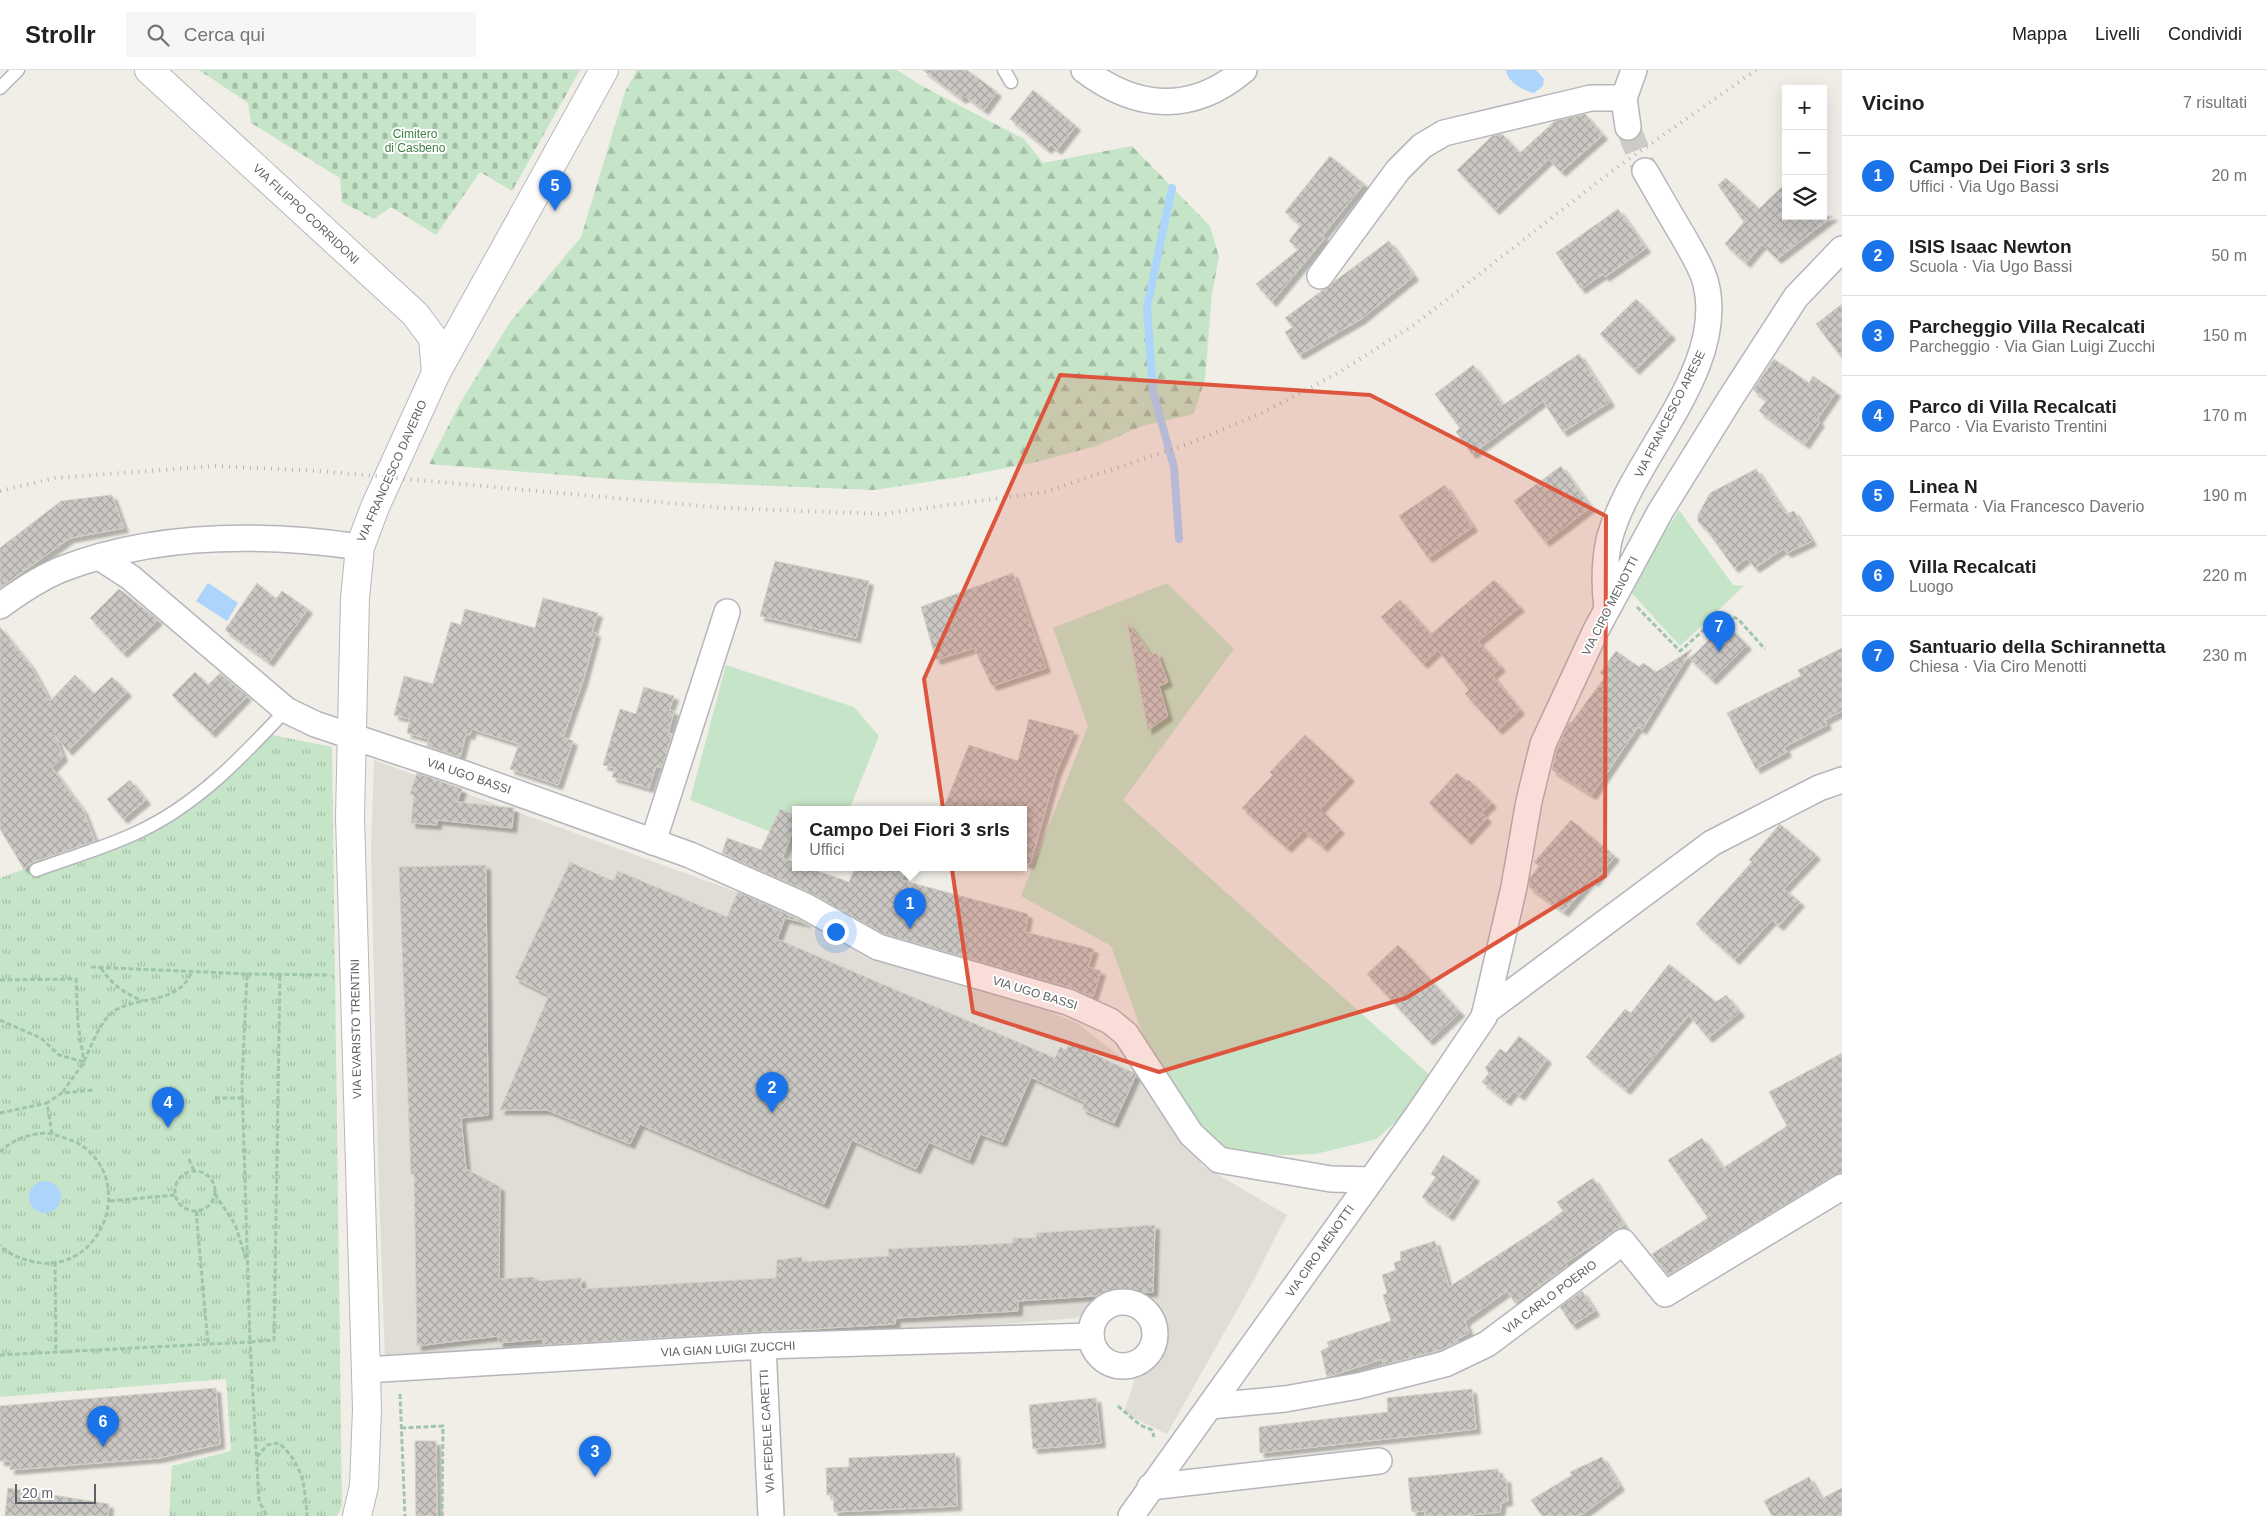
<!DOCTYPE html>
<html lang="it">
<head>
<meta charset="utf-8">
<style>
	:root { --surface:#fff; --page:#f6f6f6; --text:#202124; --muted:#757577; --line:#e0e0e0; --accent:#1a73e8 }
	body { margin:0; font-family:Arial,sans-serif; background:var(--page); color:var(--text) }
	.controls { position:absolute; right:15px; top:15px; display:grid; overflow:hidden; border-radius:0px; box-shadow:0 5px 20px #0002 }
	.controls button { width:45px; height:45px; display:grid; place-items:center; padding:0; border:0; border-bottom:1px solid var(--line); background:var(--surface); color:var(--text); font:25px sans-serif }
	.scale { position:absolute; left:15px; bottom:12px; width:81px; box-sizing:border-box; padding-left:5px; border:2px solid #5e6166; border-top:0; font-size:14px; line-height:18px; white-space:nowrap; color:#5e6166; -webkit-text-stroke:4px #fff; paint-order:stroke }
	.you { position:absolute; left:835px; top:861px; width:18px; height:18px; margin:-12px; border:4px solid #fff; border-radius:50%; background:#1a73e8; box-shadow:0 0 0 8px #1a73e833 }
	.badge { display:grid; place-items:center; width:32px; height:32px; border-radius:50%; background:var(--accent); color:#fff; font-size:16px; font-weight:700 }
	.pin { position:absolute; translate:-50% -41px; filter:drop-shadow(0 1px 2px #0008) }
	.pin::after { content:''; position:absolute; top:26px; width:18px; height:15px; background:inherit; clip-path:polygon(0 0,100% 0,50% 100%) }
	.popup { position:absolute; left:792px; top:736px; width:235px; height:65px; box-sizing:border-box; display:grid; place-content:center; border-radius:0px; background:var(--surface); filter:drop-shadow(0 1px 4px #0005); font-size:16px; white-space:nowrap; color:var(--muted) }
	.popup b { font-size:19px; color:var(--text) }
	.popup::after { content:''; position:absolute; left:50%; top:100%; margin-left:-10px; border:10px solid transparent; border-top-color:var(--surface) }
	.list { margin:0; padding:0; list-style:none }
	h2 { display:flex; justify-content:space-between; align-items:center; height:65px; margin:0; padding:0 20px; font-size:21px }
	h2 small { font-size:16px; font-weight:400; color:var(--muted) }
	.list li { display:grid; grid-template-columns:32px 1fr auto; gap:15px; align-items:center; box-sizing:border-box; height:80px; padding:0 20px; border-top:1px solid var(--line) }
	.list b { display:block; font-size:19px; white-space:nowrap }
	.list p { margin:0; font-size:16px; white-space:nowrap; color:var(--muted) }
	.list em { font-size:16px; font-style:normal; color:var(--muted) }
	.icon { flex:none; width:28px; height:28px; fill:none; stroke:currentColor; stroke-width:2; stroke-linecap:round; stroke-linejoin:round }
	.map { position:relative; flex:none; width:1842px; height:1446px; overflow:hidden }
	header { display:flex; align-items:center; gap:30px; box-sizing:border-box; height:70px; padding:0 25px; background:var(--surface); border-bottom:1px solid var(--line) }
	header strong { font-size:24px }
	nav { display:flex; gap:28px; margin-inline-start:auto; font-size:18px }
	.search { width:350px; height:45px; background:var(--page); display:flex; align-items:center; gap:12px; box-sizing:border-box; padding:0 18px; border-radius:0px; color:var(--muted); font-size:19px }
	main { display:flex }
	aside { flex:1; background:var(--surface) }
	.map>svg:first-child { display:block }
	.education { fill:#dfddd5 }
	.grass { fill:url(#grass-tufts) }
	.forest { fill:url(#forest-firs) }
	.cemetery { fill:url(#cemetery-stones) }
	.garden { fill:#c6e5c8 }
	.water { fill:#add4fa }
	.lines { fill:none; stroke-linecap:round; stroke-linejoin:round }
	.stream { stroke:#add4fa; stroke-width:8 }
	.building { fill:url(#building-cross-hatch); stroke:#d4d0c6; filter:url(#shadow) }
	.street-tunnel { stroke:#cccbc7; stroke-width:25; stroke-dasharray:25 12; stroke-linecap:butt }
	.lane-casing { stroke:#b4b6bb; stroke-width:15 }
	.street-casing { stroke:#b4b6bb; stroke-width:28 }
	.secondary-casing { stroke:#b5b8bd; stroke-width:30 }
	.path { stroke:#9fc6ad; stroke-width:3; stroke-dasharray:5 2.5; stroke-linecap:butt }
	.lane { stroke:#fff; stroke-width:12 }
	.street { stroke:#fff; stroke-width:25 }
	.secondary { stroke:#fff; stroke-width:28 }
	.rail { stroke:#b5b5b6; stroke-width:4; stroke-dasharray:1 6; stroke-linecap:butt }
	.marked { fill:#de553e; fill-opacity:0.2; stroke:#de553e; stroke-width:4; stroke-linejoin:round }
	.labels { text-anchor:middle; stroke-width:4; stroke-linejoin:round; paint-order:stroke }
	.park-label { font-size:12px; fill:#3b8142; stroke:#fff }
	.street-label { font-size:12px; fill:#5e6166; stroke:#fff }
</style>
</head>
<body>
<header>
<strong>Strollr</strong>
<div class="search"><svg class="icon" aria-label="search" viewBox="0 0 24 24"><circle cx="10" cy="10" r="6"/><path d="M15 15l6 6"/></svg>Cerca qui</div>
<nav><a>Mappa</a><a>Livelli</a><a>Condividi</a></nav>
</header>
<main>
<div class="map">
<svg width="1842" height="1446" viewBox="0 0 1842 1446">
	<defs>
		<pattern id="grass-tufts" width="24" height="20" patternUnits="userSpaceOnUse" patternTransform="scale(1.25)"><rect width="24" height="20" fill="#c6e5c8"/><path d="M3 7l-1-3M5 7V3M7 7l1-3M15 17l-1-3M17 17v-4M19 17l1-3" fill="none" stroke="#a4bda6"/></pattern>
		<pattern id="forest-firs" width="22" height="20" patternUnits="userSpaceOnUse" patternTransform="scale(1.25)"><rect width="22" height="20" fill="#c6e5c8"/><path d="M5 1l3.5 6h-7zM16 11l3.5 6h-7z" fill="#a4bda6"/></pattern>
		<pattern id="cemetery-stones" width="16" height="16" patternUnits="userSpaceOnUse" patternTransform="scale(1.25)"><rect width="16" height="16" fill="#c6e5c8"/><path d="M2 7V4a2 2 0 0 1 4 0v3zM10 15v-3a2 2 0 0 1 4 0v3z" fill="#a4bda6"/></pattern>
		<pattern id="building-cross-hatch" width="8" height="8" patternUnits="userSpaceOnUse" patternTransform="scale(1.25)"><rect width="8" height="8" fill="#cbc8c4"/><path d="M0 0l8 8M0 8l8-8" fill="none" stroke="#a8a6a3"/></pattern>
		<filter id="shadow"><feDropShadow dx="4.5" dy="4.5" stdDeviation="1" flood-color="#0004"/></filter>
	</defs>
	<rect width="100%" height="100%" fill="#f0eee7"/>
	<polygon class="education" points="374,690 949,899 1077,953 1136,999 1203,1096 1287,1145 1250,1217 1167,1364 1124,1343 1141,1289 1147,1283 1133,1234 1075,1248 906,1262 385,1292 378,1087 371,780"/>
	<polygon class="grass" points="267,664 332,677 342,1436 337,1446 169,1446 172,1396 231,1381 226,1309 0,1327 0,808 160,749"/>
	<polygon class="forest" points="637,0 897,0 922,16 1024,69 1043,93 1132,76 1210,156 1219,187 1212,223 1205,309 1194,344 1142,356 1096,376 1036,392 960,407 874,420 626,410 429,394 459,335 510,252 581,167 625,22"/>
	<polygon class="cemetery" points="199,0 580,0 512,121 480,102 436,165 391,137 374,149 342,132 340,108 251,53 248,33"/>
	<g class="garden">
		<polygon points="1679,440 1733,515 1744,516 1680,576 1629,520"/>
		<polygon points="1167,513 1234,579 1123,730 1430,1005 1409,1039 1377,1069 1316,1084 1258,1086 1215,1076 1183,1038 1148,979 1111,876 1021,826 1088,656 1053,558"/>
		<polygon points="726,595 854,637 879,666 849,740 796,740 796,772 690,730"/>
	</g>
	<g class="water">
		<path d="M1506,0H1536L1544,9L1543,16L1534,23C1524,21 1507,12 1506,0Z"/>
		<polygon points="208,513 238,533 227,551 196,531"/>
		<circle cx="45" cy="1127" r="16"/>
	</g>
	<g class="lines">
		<polyline class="stream" points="1172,118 1147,237 1153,322 1174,397 1179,469"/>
	</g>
	<g class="building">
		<polygon points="923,0 967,0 997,22 984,40 965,26 962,29"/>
		<polygon points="1033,20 1076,56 1057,80 1051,75 1047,79 1010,49"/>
		<polygon points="1585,44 1603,65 1561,102 1549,89 1495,140 1457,100 1492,66 1502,64 1520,83 1555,51"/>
		<polygon points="1330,86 1364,114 1322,166 1325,168 1272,232 1256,214 1299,179 1289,171 1301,155 1285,142"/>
		<polygon points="1726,108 1759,139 1786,113 1786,146 1833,146 1777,189 1762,174 1746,193 1725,174 1744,152 1718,115"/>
		<polygon points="1618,139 1646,178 1605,207 1603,204 1581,219 1556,183"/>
		<polygon points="1389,171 1414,206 1361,249 1299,285 1285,262 1293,257 1285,248"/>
		<polygon points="1636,229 1671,265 1635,300 1600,264"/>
		<polygon points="1842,234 1842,288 1816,254"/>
		<polygon points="1579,284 1610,332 1563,362 1543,331 1472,384 1456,362 1460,358 1435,324 1473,295 1503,335"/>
		<polygon points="1774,289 1809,313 1813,306 1836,322 1817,350 1820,352 1805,374 1759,341 1767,330 1753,320"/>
		<polygon points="1561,396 1591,437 1545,472 1514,431"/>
		<polygon points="1756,399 1786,444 1794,441 1812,471 1787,483 1783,479 1755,498 1747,488 1734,498 1706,459 1698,452 1698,445 1710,423"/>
		<polygon points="1445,415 1473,457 1428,488 1399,446"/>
		<polygon points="112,425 124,458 70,468 0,518 0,478 61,431"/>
		<polygon points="775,491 869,511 856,568 760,546"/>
		<polygon points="1013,503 1046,598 992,616 974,578 936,590 921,537"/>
		<polygon points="1494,510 1520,537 1478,571 1501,597 1492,605 1520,640 1498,660 1465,624 1469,620 1438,580 1423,594 1381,547 1400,530 1431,564"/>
		<polygon points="257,513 276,529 282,521 308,539 269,592 225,560"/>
		<polygon points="119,519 158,550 123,583 90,548"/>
		<polygon points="543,528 598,543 592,562 596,563 583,611 563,667 573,671 558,715 510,699 519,674 472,659 470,665 466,664 460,687 427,676 429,669 407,663 410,649 394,645 404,606 433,614 451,552 461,555 465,539 535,558"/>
		<polygon points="1127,552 1151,585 1157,583 1168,612 1159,616 1168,646 1148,660"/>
		<polygon points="1725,553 1747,575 1712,610 1690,589"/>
		<polygon points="0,557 30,595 50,631 75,605 94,624 112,607 127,622 68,681 55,665 63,687 52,698 83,740 95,771 33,792 24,799 0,759"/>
		<polygon points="1842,578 1842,641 1825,650 1827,655 1784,677 1787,682 1756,699 1727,643 1801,606 1798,600"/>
		<polygon points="1692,579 1642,660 1638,657 1592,725 1552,700 1557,679 1569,652 1571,653 1605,607 1600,603 1616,581 1639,597 1643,593 1656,602"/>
		<polygon points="195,602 208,615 220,603 247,626 211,663 172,625"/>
		<polygon points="644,617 674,626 669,640 674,641 668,663 672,664 662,698 656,696 649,718 612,707 615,698 603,695 620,639 636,644"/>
		<polygon points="1029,649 1074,661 1056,703 1030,794 1024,793 1024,740 943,740 969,675 1018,691"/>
		<polygon points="1305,665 1350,707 1320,739 1340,759 1323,777 1304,761 1287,778 1242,738 1273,705 1270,702"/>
		<polygon points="417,703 462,719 457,732 514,738 512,758 437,750 437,755 411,753 414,725 410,724"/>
		<polygon points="1457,703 1467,712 1469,710 1492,733 1482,743 1487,748 1467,770 1429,733"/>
		<polygon points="130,710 146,730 123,749 107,729"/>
		<polygon points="780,739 796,746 796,753 782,788 796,793 796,798 809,798 849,812 855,798 907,798 901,810 1028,844 1025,862 1094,879 1088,897 1101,901 1093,927 1072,918 884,864 811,823 722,783 727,768 761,780"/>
		<polygon points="1571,750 1615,786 1594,812 1591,810 1564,842 1529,817 1530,808 1539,796 1534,792"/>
		<polygon points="1780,754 1816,785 1784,819 1800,832 1779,856 1772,850 1735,890 1696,854 1752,792 1749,790"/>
		<polygon points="570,792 613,811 618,801 727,847 738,822 807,853 785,848 777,869 1055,988 1060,977 1066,980 1070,973 1134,1003 1136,1005 1114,1053 1082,1039 1085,1032 1031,1007 1002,1072 980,1064 969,1090 929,1072 916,1099 852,1070 824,1134 640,1054 630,1074 547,1040 500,1040 549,925 515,908"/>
		<polygon points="486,795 488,1045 461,1048 466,1099 500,1117 499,1209 533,1207 540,1211 581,1208 581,1219 776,1208 777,1190 802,1187 802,1192 889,1186 888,1179 1013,1173 1013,1168 1036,1168 1037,1163 1155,1155 1153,1222 1018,1231 1018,1241 896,1248 895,1254 543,1275 543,1269 499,1273 498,1266 417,1276 414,1104 411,1104 399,797"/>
		<polygon points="1398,875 1460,942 1429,971 1367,904"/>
		<polygon points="1669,894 1716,932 1726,925 1740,942 1708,968 1689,945 1626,1020 1586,987 1625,939 1631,943"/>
		<polygon points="1519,966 1547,989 1520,1026 1514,1021 1506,1031 1482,1012 1489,1003 1485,998 1500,979 1506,983"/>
		<polygon points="1842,983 1842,1103 1835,1105 1668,1205 1652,1184 1708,1148 1668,1090 1702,1068 1723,1098 1787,1056 1769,1022"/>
		<polygon points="1443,1085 1475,1107 1449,1146 1422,1127 1436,1107 1431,1104"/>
		<polygon points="1593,1108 1624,1155 1565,1193 1567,1196 1515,1233 1507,1221 1465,1251 1469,1263 1457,1269 1458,1272 1440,1280 1383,1295 1382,1289 1327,1307 1321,1281 1329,1277 1327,1272 1391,1251 1383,1225 1387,1223 1382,1205 1396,1200 1394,1193 1401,1190 1400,1182 1435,1171 1449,1217 1547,1153 1563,1141 1557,1132"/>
		<polygon points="1582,1221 1595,1241 1572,1255 1560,1237"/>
		<polygon points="216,1318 220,1374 159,1388 10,1400 11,1391 0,1391 0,1336"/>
		<polygon points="1472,1319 1476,1359 1260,1383 1259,1357 1388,1342 1387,1328"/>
		<polygon points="1096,1328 1101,1373 1033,1379 1029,1335"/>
		<polygon points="415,1371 436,1371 437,1446 416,1446"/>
		<polygon points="955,1383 957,1436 834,1442 833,1425 827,1425 826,1398 849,1397 849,1388"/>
		<polygon points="1602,1387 1620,1416 1580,1446 1542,1446 1531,1430 1572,1405 1570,1402"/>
		<polygon points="1498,1399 1499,1409 1506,1408 1508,1431 1502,1432 1500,1442 1459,1446 1425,1446 1425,1441 1412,1442 1408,1408"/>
		<polygon points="1809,1407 1821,1429 1842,1418 1842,1446 1772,1446 1764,1431"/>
		<polygon points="8,1418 109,1434 108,1446 5,1446"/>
	</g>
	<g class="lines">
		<polyline class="street-tunnel" points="1628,57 1645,101"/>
		<defs>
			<g id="lane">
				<polyline points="1004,0 1011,12"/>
				<polyline points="0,18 18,0"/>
				<path d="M36,800C69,788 104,778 136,763C196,736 242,687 286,640"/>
			</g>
			<g id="street">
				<path d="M1084,0C1137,40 1192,44 1244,0"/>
				<polyline points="1628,57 1624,28 1634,0"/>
				<polyline points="1320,206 1398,100 1422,76 1444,63 1591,28 1624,28"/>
				<polyline points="99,487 130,507 286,640 315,654 462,703 690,785 805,836 878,877 1068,932 1110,951 1126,964 1191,1064 1219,1090 1331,1109 1371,1110"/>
				<path d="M0,536C19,522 40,508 62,499C155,463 262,463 360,477"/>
				<path d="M1607,538C1604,514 1604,494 1609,470C1630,389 1727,301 1706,214C1702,197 1691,181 1683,166C1670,145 1658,123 1645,101"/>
				<polyline points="653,772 727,542"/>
				<polyline points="1485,942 1712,773 1819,718 1842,710"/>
				<circle cx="1123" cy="1264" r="32"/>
				<polyline points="763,1276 771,1446"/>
				<polyline points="365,1300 763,1276 1091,1266"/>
				<polyline points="1210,1336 1285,1329 1358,1316 1445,1294 1487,1274 1623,1172 1665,1224 1842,1117"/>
				<polyline points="1150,1417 1379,1391"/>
				<polyline points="1131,1446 1417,1046 1484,947 1514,817 1529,731 1543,674 1596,560 1660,442 1730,329 1796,227 1842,179"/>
			</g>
			<g id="secondary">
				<polyline points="149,0 415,244 433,268 436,303"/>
				<polyline points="357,1446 364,1416 367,1339 350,747 355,528 360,477 375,437 436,303 604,0"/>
			</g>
		</defs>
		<use href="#lane" class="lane-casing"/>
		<use href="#street" class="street-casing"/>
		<use href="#secondary" class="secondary-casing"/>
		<g class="path">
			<polyline points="1637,537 1680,581 1713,552 1727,545 1738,549 1765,579"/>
			<polyline points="91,897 247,904 242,1013 250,1272 274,1270 280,904"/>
			<path d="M101,898C112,915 124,923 143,931"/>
			<polyline points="247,904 329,905"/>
			<polyline points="0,910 76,909 78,954 84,992"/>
			<polyline points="0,950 41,968 59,985 84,992 62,1023"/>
			<path d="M84,991C91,977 100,951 114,941C139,925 178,935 191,903"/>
			<polyline points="215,1028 243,1028"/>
			<polyline points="0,1043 47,1033"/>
			<polyline points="52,1064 47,1033 62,1023 93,1020"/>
			<path d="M0,1082C12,1069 39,1059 56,1065C63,1068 74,1070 81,1075C139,1115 98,1209 30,1191C19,1188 8,1184 0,1175"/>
			<polyline points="189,1089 194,1101"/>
			<circle cx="195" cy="1121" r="20"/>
			<polyline points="215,1124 235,1154 246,1189"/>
			<polyline points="110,1131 175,1125"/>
			<polyline points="196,1141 208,1274"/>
			<polyline points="55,1192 56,1282"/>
			<polyline points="0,1285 250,1272 259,1431 267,1446"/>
			<polyline points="400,1324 405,1446"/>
			<polyline points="1118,1336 1140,1355 1152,1360 1154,1367"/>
			<polyline points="401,1358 443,1356 442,1446"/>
			<path d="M257,1387L267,1375L279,1373C303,1395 305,1415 307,1446"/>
		</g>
		<use href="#lane" class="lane"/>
		<use href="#street" class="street"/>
		<use href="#secondary" class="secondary"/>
		<polyline class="rail" points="0,421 55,408 215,396 319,401 724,438 882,444 1045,422 1188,374 1264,342 1338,303 1414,255 1612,101 1756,0"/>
	</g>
	<path class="marked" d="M1060,305L1370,325L1606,446L1605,806L1406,928L1159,1002L973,942L924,609Z"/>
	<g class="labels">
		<g class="park-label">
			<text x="415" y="68">Cimitero<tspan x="415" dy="14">di Casbeno</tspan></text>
		</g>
		<g class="street-label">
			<text transform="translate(306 144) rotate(43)" y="4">VIA FILIPPO CORRIDONI</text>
			<text transform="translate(1670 344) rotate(-63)" y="4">VIA FRANCESCO ARESE</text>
			<text transform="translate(392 401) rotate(-66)" y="4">VIA FRANCESCO DAVERIO</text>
			<text transform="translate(1610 536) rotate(-63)" y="4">VIA CIRO MENOTTI</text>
			<text transform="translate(469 706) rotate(19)" y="4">VIA UGO BASSI</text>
			<text transform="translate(1035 923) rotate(17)" y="4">VIA UGO BASSI</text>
			<text transform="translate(356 959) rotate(-91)" y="4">VIA EVARISTO TRENTINI</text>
			<text transform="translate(1320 1181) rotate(-55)" y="4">VIA CIRO MENOTTI</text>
			<text transform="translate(1550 1227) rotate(-37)" y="4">VIA CARLO POERIO</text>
			<text transform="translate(728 1279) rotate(-3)" y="4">VIA GIAN LUIGI ZUCCHI</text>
			<text transform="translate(767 1361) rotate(-93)" y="4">VIA FEDELE CARETTI</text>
		</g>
	</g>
</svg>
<div class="controls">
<button>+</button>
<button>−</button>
<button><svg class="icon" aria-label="layers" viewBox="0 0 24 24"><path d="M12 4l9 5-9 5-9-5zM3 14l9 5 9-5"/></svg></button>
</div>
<div class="scale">20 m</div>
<div class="you"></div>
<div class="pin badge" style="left:910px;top:859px">1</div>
<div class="popup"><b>Campo Dei Fiori 3 srls</b>Uffici</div>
<div class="pin badge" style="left:772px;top:1043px">2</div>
<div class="pin badge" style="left:595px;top:1407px">3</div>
<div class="pin badge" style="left:168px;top:1058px">4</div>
<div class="pin badge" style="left:555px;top:141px">5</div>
<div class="pin badge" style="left:103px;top:1377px">6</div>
<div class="pin badge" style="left:1719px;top:582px">7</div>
</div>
<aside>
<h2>Vicino<small>7 risultati</small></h2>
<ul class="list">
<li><span class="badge">1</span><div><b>Campo Dei Fiori 3 srls</b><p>Uffici · Via Ugo Bassi</p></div><em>20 m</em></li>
<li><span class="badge">2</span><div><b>ISIS Isaac Newton</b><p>Scuola · Via Ugo Bassi</p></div><em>50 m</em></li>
<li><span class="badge">3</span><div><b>Parcheggio Villa Recalcati</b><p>Parcheggio · Via Gian Luigi Zucchi</p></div><em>150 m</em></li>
<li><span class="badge">4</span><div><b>Parco di Villa Recalcati</b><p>Parco · Via Evaristo Trentini</p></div><em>170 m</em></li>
<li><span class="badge">5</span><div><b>Linea N</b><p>Fermata · Via Francesco Daverio</p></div><em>190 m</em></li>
<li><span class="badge">6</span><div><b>Villa Recalcati</b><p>Luogo</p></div><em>220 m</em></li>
<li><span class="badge">7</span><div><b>Santuario della Schirannetta</b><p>Chiesa · Via Ciro Menotti</p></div><em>230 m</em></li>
</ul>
</aside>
</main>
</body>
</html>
